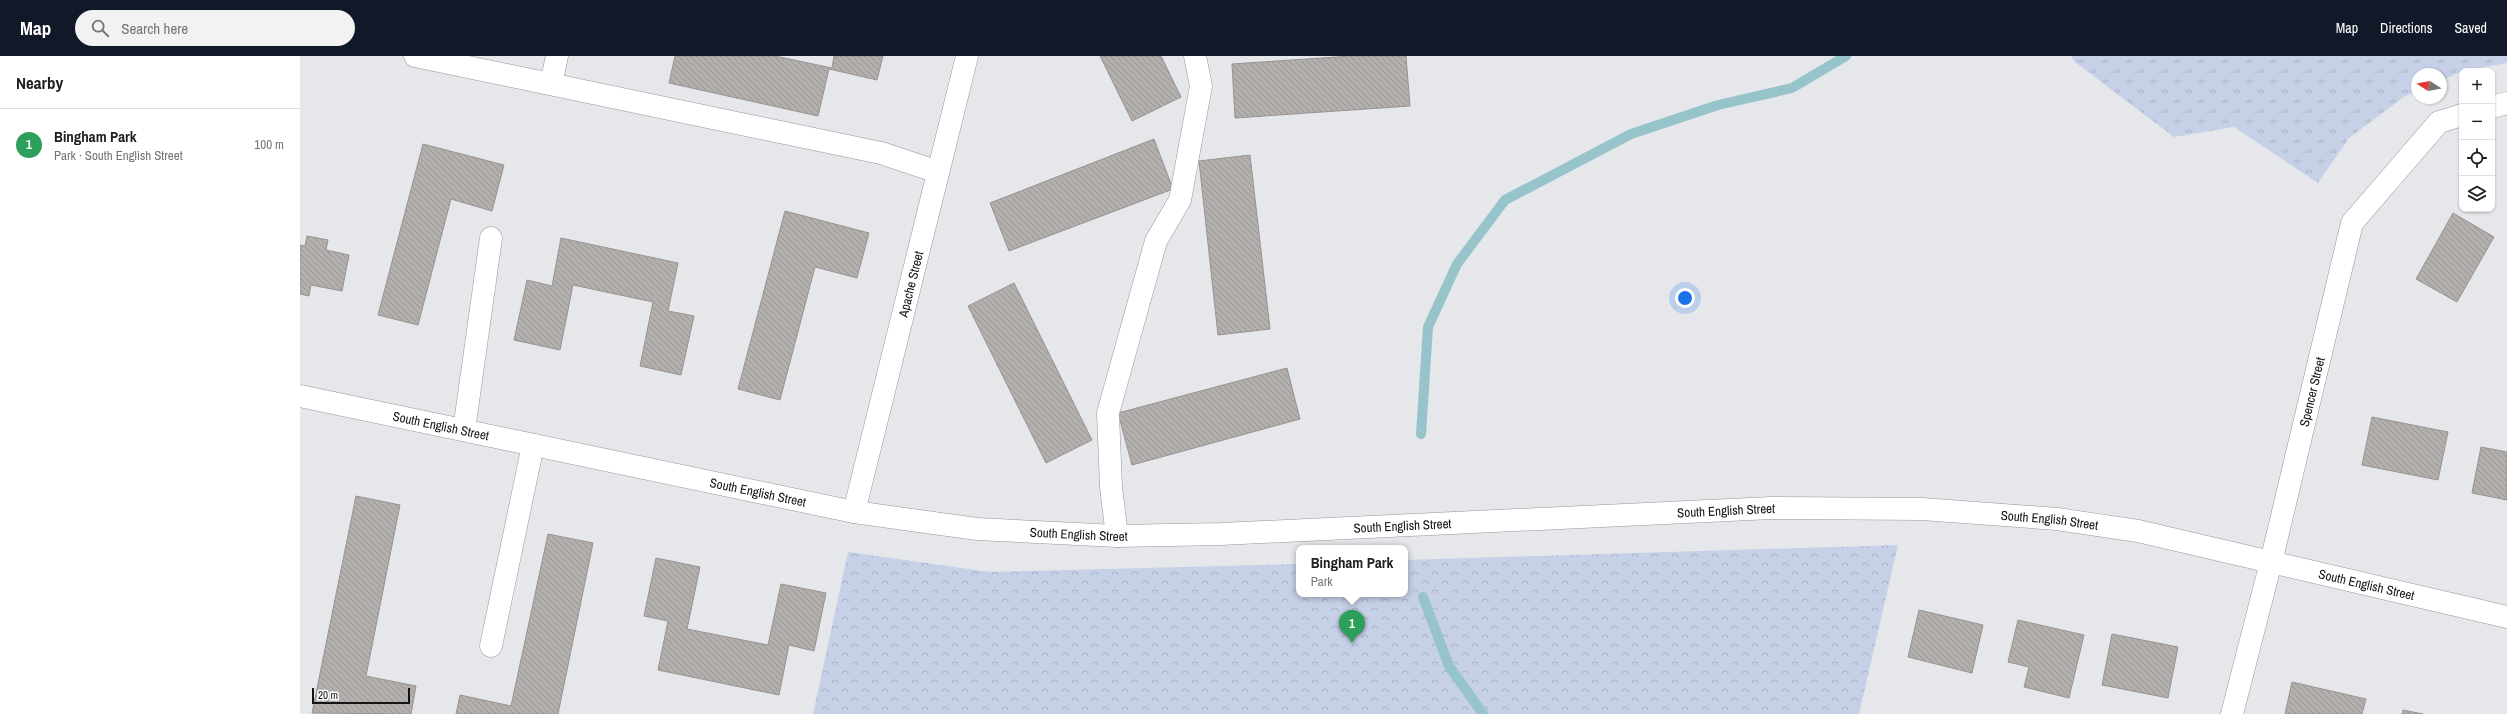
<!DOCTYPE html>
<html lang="en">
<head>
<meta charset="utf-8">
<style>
	:root { --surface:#fff; --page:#f2f2f2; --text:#202124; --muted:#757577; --line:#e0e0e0; --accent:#111827 }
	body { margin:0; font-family:"Archivo Narrow",sans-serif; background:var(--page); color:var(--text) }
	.controls { position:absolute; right:12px; top:12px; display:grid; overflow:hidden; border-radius:8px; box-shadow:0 1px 3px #0004 }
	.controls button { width:36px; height:36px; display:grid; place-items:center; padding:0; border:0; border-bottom:1px solid var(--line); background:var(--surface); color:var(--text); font:20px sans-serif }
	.compass { position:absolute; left:2111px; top:12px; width:36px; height:36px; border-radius:50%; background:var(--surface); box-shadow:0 1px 3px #0004; rotate:281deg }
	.scale { position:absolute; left:12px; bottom:10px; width:98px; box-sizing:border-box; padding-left:4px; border:2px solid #131315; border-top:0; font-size:11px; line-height:14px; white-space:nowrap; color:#131315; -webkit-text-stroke:3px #fff; paint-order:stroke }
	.you { position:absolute; left:1385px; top:242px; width:14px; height:14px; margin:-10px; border:3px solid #fff; border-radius:50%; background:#1a73e8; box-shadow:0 0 0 6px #1a73e833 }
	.badge { display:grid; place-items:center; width:26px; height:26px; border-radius:50%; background:var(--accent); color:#fff; font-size:13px; font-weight:700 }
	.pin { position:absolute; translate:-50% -33px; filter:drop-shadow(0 1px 2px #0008) }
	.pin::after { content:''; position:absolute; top:21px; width:14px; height:12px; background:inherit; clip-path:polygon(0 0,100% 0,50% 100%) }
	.popup { position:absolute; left:996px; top:489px; width:112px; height:52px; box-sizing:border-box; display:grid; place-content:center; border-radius:8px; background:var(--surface); filter:drop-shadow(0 1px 3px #0005); font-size:13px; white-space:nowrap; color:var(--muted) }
	.popup b { font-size:15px; color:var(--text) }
	.popup::after { content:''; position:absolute; left:50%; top:100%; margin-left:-8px; border:8px solid transparent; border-top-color:var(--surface) }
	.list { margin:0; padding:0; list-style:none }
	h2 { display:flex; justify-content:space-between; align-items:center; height:52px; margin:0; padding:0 16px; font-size:17px }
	h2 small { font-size:13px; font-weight:400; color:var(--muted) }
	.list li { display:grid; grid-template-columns:26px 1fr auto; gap:12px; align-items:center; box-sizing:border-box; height:72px; padding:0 16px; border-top:1px solid var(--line) }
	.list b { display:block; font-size:15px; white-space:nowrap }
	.list p { margin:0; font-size:13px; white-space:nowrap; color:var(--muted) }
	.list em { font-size:13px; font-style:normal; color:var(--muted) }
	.icon { flex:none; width:22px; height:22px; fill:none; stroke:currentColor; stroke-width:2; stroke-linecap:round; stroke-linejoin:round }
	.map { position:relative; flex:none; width:2207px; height:658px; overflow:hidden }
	header { display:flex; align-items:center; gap:24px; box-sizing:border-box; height:56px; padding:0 20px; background:var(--accent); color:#fff }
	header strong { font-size:19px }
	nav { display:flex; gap:22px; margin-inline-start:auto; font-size:14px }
	.search { width:280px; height:36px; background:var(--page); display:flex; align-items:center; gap:10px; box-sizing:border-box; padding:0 14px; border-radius:22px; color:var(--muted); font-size:15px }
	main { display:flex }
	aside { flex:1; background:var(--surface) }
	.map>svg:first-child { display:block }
	.grass { fill:url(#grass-tufts) }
	.park { fill:url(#park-crowns) }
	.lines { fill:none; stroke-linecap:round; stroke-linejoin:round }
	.stream { stroke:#97c4cb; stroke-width:10 }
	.building { fill:url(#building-back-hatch); stroke:#989392 }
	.minor-casing { stroke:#95969a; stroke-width:23 }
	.minor { stroke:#fff; stroke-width:22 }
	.labels { text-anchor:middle; stroke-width:3; stroke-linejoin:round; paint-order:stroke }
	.street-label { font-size:13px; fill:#131315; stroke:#fff }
</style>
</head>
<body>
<header>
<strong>Map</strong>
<div class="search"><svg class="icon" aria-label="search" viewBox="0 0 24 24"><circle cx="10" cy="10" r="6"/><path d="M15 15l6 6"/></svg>Search here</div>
<nav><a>Map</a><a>Directions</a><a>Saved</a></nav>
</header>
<main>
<aside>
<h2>Nearby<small></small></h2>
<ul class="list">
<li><span class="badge" style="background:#2e9e5b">1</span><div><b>Bingham Park</b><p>Park · South English Street</p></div><em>100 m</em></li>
</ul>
</aside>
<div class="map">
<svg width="2207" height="658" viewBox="0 0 2207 658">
	<defs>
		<pattern id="grass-tufts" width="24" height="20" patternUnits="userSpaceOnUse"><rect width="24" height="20" fill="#c6d0e7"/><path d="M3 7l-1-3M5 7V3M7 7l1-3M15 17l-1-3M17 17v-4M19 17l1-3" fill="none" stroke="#a9b2c5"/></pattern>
		<pattern id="park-crowns" width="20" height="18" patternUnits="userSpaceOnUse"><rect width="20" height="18" fill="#c6d0e7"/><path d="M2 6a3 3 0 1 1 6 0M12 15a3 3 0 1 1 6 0" fill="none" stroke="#a9b2c5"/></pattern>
		<pattern id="building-back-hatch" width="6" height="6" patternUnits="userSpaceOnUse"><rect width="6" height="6" fill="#b3afad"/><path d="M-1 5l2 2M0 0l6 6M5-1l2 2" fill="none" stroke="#999694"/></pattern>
	</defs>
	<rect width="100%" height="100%" fill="#e5e7eb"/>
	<polygon class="grass" points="1771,0 2207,0 2207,7 2162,15 2141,25 2141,18 2117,18 2117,35 2105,40 2049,82 2018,127 1934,71 1874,81 1775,6"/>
	<polygon class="park" points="1598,489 1559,658 513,658 548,496 690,516 999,508 999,538 1105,538 1105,504"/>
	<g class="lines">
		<g class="stream">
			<polyline points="1121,378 1128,271 1157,208 1205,144 1331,78 1418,49 1492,32 1546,0"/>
			<polyline points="1123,541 1149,610 1183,658"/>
		</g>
	</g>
	<g class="building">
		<polygon points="375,0 475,0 532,12 534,0 583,0 577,24 529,13 518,60 369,27"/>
		<polygon points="800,0 861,0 881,41 832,65"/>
		<polygon points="1051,0 1106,0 1110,50 935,62 932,8"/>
		<polygon points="854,83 873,133 709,195 690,147"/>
		<polygon points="123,88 204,109 192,155 151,143 118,269 78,259"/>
		<polygon points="950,99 970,273 918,279 899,105"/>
		<polygon points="485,155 569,177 557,222 515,211 480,344 438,333"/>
		<polygon points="2153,157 2194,181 2157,246 2116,223"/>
		<polygon points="7,180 28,184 26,194 49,199 42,235 11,229 9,240 0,238 0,189 5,190"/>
		<polygon points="261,182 378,207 368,255 394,260 381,319 340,310 353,246 273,229 260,294 214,284 227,224 252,230"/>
		<polygon points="714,227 792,384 746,407 668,250"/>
		<polygon points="987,312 1000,363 832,409 818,357"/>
		<polygon points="2072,361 2148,376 2138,424 2062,409"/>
		<polygon points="2181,391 2207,396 2207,444 2172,437"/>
		<polygon points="56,440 100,449 66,620 116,630 111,658 12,657"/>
		<polygon points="248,478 293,487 258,658 156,658 160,639 211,650"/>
		<polygon points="356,502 400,511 387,573 468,589 481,528 526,537 514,595 489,589 479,639 358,614 368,565 344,560"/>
		<polygon points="1619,554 1683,569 1672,617 1608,601"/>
		<polygon points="1718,564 1784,579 1769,642 1724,631 1729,611 1708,606"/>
		<polygon points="1812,578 1878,591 1868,642 1802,629"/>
		<polygon points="1992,626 2066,643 2062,658 1985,658"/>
		<polygon points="2103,654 2123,658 2102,658"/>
	</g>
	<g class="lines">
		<defs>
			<g id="minor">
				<polyline points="115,0 581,97 638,116"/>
				<polyline points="251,28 257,0"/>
				<polyline points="2192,51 2207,47"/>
				<path id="s1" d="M0,340L554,456L677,473L817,480L921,478L1471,452L1622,453L1757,463L1838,475L2207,561"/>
				<polyline points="164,374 191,182"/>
				<path id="s2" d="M554,456L667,0"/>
				<polyline points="817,480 811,431 808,357 856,185 880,144 901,30 895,0"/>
				<polyline points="191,590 233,389"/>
				<path id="s3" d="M1932,658L1971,506L2052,167L2139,66L2162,59"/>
			</g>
		</defs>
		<use href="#minor" class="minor-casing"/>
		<use href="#minor" class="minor"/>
	</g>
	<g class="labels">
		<g class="street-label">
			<text dy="5" stroke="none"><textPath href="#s2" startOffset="235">Apache Street</textPath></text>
			<text dy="5" stroke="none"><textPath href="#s3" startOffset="332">Spencer Street</textPath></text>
			<text dy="5" stroke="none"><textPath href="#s1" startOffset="144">South English Street</textPath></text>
			<text dy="5" stroke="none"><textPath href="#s1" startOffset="468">South English Street</textPath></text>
			<text dy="5" stroke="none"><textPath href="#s1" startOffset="1440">South English Street</textPath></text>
			<text dy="5" stroke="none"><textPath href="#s1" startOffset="1764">South English Street</textPath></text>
			<text dy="5" stroke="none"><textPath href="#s1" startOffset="1116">South English Street</textPath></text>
			<text dy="5" stroke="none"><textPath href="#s1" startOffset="792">South English Street</textPath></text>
			<text dy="5" stroke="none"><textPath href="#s1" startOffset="2088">South English Street</textPath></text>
		</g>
	</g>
</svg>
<div class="controls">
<button>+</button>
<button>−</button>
<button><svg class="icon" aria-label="locate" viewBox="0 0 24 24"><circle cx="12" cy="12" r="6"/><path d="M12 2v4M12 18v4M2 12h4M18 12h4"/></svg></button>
<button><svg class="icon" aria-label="layers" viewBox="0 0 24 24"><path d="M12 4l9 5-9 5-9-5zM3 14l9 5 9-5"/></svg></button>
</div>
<svg class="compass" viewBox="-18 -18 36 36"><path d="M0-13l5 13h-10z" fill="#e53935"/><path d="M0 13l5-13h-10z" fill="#757577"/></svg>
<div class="scale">20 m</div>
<div class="you"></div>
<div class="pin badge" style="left:1052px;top:587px;background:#2e9e5b">1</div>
<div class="popup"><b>Bingham Park</b>Park</div>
</div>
</main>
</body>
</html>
